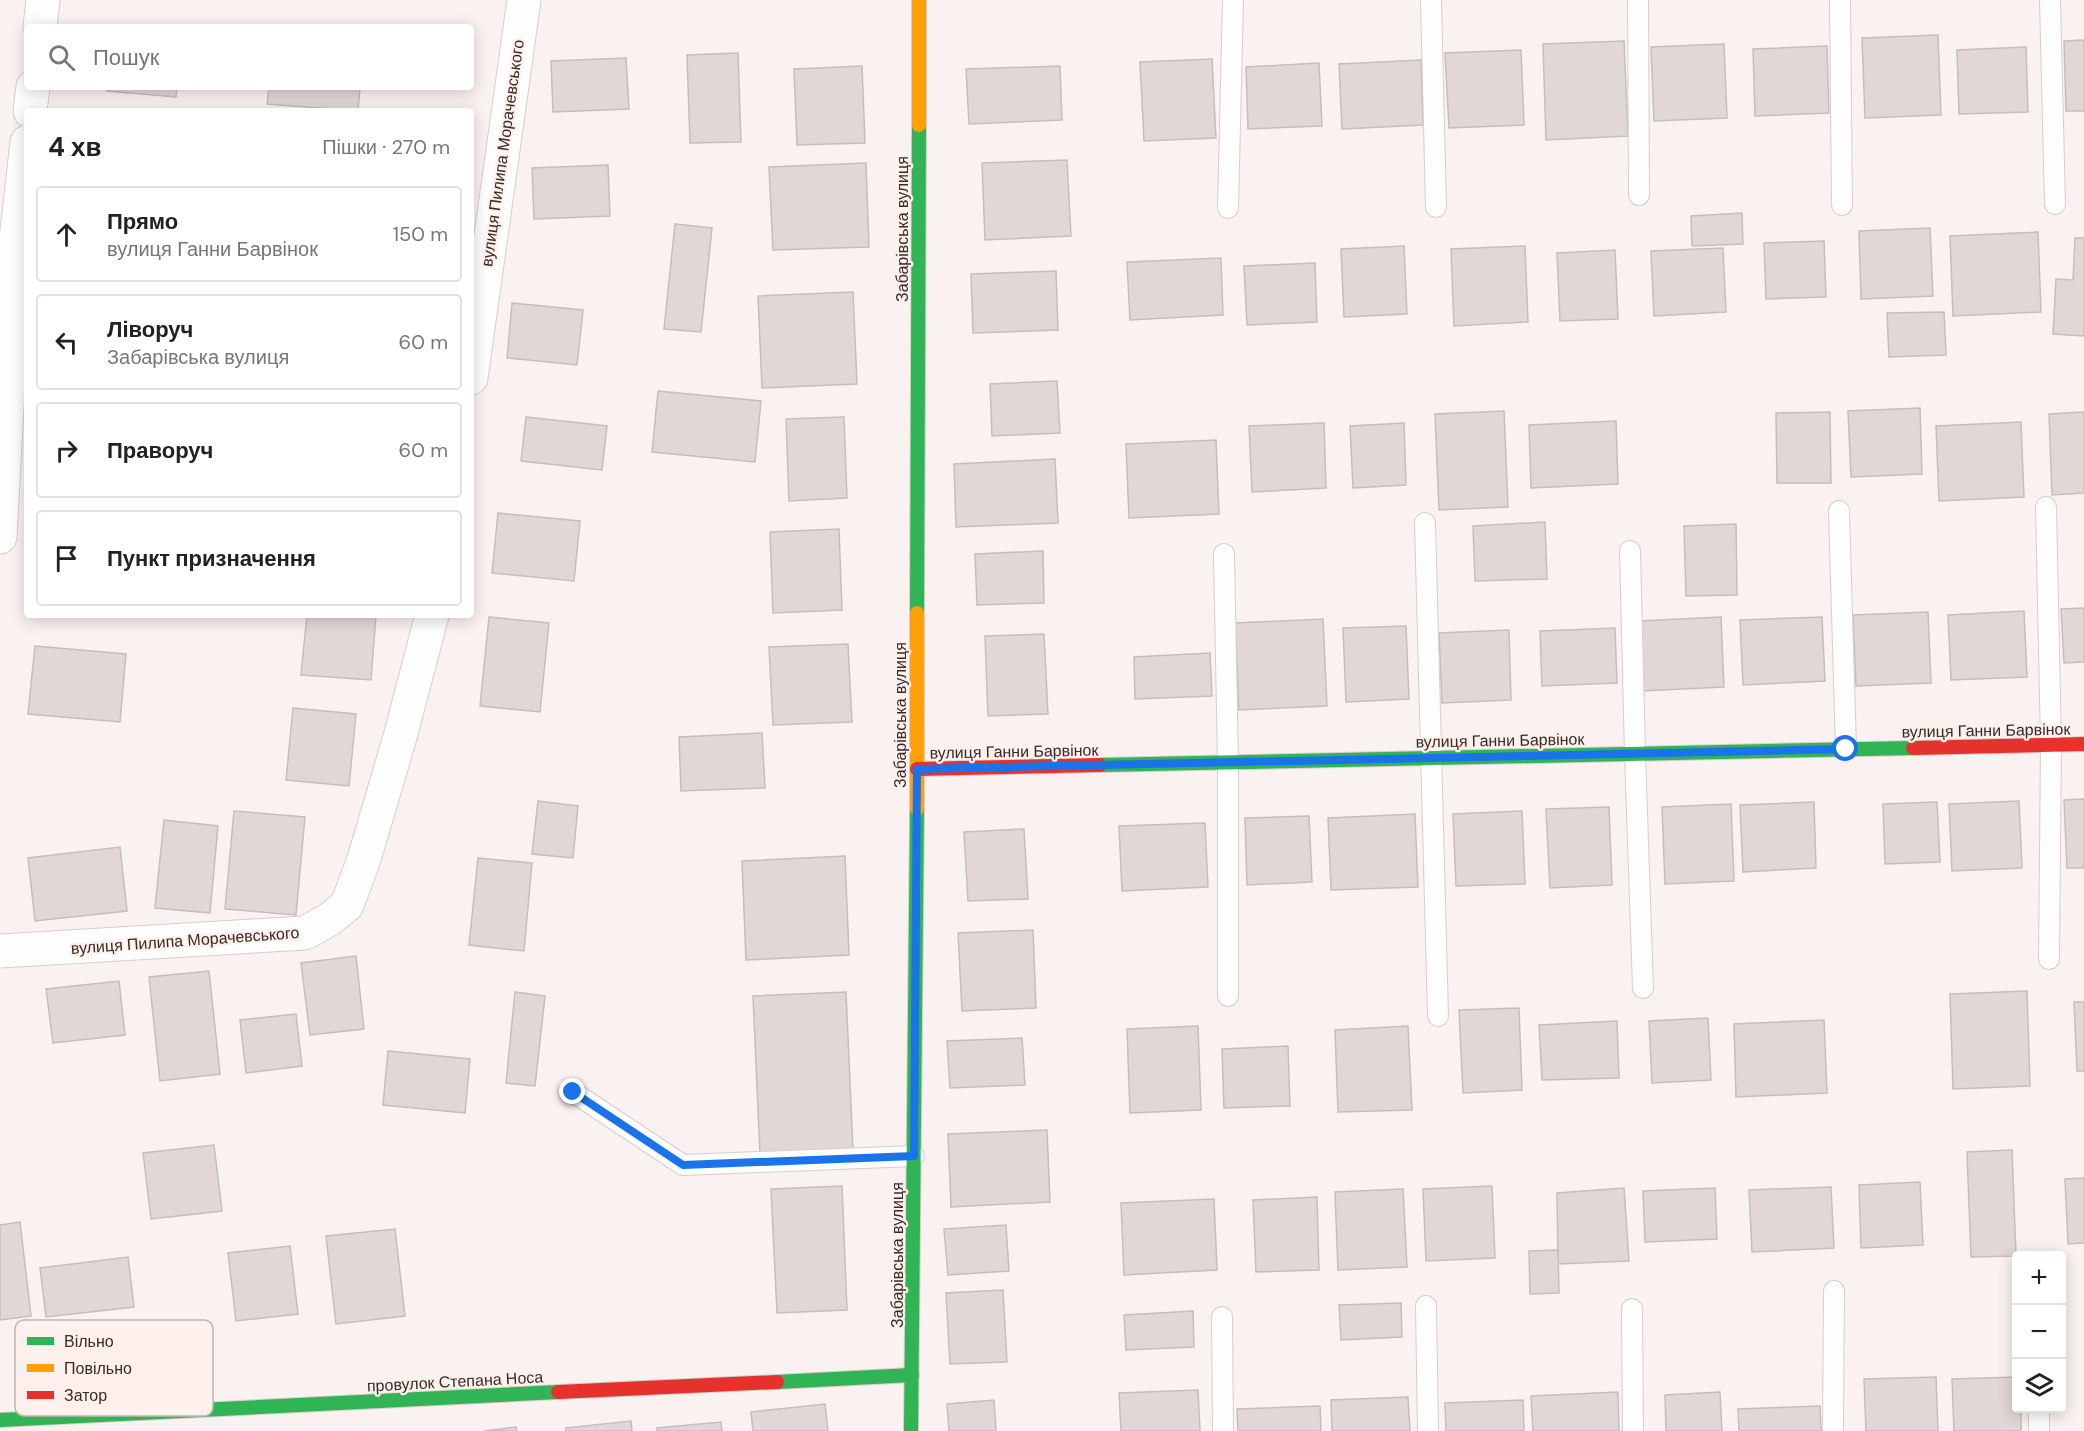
<!DOCTYPE html>
<html lang="uk">
<head>
<meta charset="utf-8">
<style>
	:root { --surface:#fff; --page:#f2f2f2; --text:#222; --muted:#767676; --line:#e0e0e0 }
	body { margin:0; font-family:"DM Sans",sans-serif; background:var(--page); color:var(--text) }
	.controls { position:absolute; right:18px; bottom:18px; display:grid; overflow:hidden; border-radius:6px; box-shadow:0 3px 15px #0003 }
	.controls button { width:54px; height:54px; display:grid; place-items:center; padding:0; border:0; border-bottom:2px solid var(--line); background:var(--surface); color:var(--text); font:30px sans-serif }
	.stop { position:absolute; width:18px; height:18px; margin:-14px; border:4px solid #1a73e8; border-radius:50%; background:#fff }
	.stop.end { background:#1a73e8; border-color:#fff; box-shadow:0 2px 6px #0008 }
	.list { margin:0; padding:0; list-style:none }
	h2 { display:flex; justify-content:space-between; align-items:center; height:78px; margin:0; padding:0 24px; font-size:26px }
	h2 small { font-size:20px; font-weight:400; color:var(--muted) }
	.list li { display:grid; grid-template-columns:39px 1fr auto; gap:18px; align-items:center; box-sizing:border-box; height:96px; margin:0 12px 12px; padding:0 12px; border:2px solid var(--line); border-radius:6px }
	.list b { display:block; font-size:22px; white-space:nowrap }
	.list p { margin:0; font-size:20px; white-space:nowrap; color:var(--muted) }
	.list em { font-size:20px; font-style:normal; color:var(--muted) }
	.icon { flex:none; width:33px; height:33px; fill:none; stroke:currentColor; stroke-width:2; stroke-linecap:round; stroke-linejoin:round }
	.map { position:relative; flex:none; width:2084px; height:1431px; overflow:hidden }
	.search { position:absolute; background:var(--surface); box-shadow:0 3px 15px #0003; left:24px; top:24px; width:450px; height:66px; display:flex; align-items:center; gap:15px; box-sizing:border-box; padding:0 21px; border-radius:6px; color:var(--muted); font-size:22px }
	.panel { position:absolute; background:var(--surface); box-shadow:0 3px 15px #0003; left:24px; top:108px; width:450px; height:510px; border-radius:6px }
	.map>svg:first-child { display:block }
	.building { fill:#e1d7d7; stroke:#c7bdbd; stroke-width:1.5 }
	.lines { fill:none; stroke-linecap:round; stroke-linejoin:round }
	.lane-casing { stroke:#d8cecb; stroke-width:22 }
	.street-casing { stroke:#d8cecb; stroke-width:35 }
	.fast-casing { stroke:#d8cecb; stroke-width:16 }
	.slow-casing { stroke:#d8cecb; stroke-width:16 }
	.jam-casing { stroke:#d8cecb; stroke-width:16 }
	.lane { stroke:#fefdfd; stroke-width:20 }
	.street { stroke:#fefdfd; stroke-width:33 }
	.fast { stroke:#30b455; stroke-width:14 }
	.slow { stroke:#ff9f0a; stroke-width:14 }
	.jam { stroke:#e5322d; stroke-width:14 }
	.route { stroke:#1a73e8; stroke-width:8 }
	.labels { text-anchor:middle; stroke-width:4.5; stroke-linejoin:round; paint-order:stroke }
	.street-label { font-size:16px; fill:#372a27; stroke:#fef0ec }
	.key { fill:#fef0ec; stroke:#c2b5b1; stroke-width:1.5 }
	.key-label { font-size:16px; fill:#372a27 }
</style>
</head>
<body>
<div class="map">
<svg width="2084" height="1431" viewBox="0 0 2084 1431">
	<rect width="100%" height="100%" fill="#faf2f0"/>
	<g class="building">
		<polygon points="1938,35 1941,115 1865,118 1862,38"/>
		<polygon points="2084,40 2084,111 2066,111 2064,41"/>
		<polygon points="1624,41 1628,136 1546,140 1543,44"/>
		<polygon points="1724,44 1727,118 1654,121 1651,47"/>
		<polygon points="1827,46 1829,113 1755,116 1753,49"/>
		<polygon points="2026,47 2028,112 1959,114 1957,50"/>
		<polygon points="1521,50 1524,125 1449,128 1445,53"/>
		<polygon points="738,53 741,142 690,143 687,55"/>
		<polygon points="626,58 629,109 553,112 551,61"/>
		<polygon points="1212,59 1216,138 1144,141 1140,62"/>
		<polygon points="1421,60 1423,125 1342,129 1339,64"/>
		<polygon points="1319,63 1322,126 1248,129 1246,67"/>
		<polygon points="862,66 865,143 797,145 794,69"/>
		<polygon points="1060,66 1062,120 969,124 966,69"/>
		<polygon points="107,87 177,87 176,97 107,91"/>
		<polygon points="269,87 360,87 358,111 267,104"/>
		<polygon points="1067,160 1071,236 985,240 982,163"/>
		<polygon points="866,163 869,247 773,250 769,167"/>
		<polygon points="608,165 610,216 534,219 532,168"/>
		<polygon points="1742,213 1743,244 1692,246 1691,216"/>
		<polygon points="675,224 712,228 701,332 664,329"/>
		<polygon points="1930,228 1933,296 1861,299 1859,231"/>
		<polygon points="2038,232 2041,312 1953,316 1950,236"/>
		<polygon points="2075,238 2084,238 2084,336 2053,334 2056,279 2073,280"/>
		<polygon points="1824,241 1826,297 1766,299 1764,243"/>
		<polygon points="1404,246 1407,314 1344,317 1341,249"/>
		<polygon points="1525,246 1528,322 1454,326 1451,249"/>
		<polygon points="1723,248 1726,312 1654,316 1651,251"/>
		<polygon points="1615,250 1618,319 1560,321 1557,253"/>
		<polygon points="1221,258 1223,315 1130,320 1127,262"/>
		<polygon points="1315,263 1317,322 1247,325 1244,266"/>
		<polygon points="1056,271 1058,330 973,333 971,274"/>
		<polygon points="853,292 857,384 762,388 758,296"/>
		<polygon points="512,303 583,310 577,365 507,358"/>
		<polygon points="1944,312 1946,355 1889,357 1887,313"/>
		<polygon points="1057,381 1060,433 992,436 990,384"/>
		<polygon points="658,391 761,401 755,462 652,452"/>
		<polygon points="1920,408 1922,474 1851,477 1848,411"/>
		<polygon points="1504,411 1508,507 1439,510 1435,414"/>
		<polygon points="1830,412 1831,483 1777,483 1776,413"/>
		<polygon points="2084,412 2084,493 2052,495 2049,414"/>
		<polygon points="526,417 607,426 602,470 521,461"/>
		<polygon points="844,417 847,498 789,501 786,419"/>
		<polygon points="1616,421 1618,484 1531,488 1529,425"/>
		<polygon points="2021,422 2024,497 1939,501 1936,426"/>
		<polygon points="1324,423 1326,488 1252,492 1249,426"/>
		<polygon points="1404,423 1406,485 1353,488 1350,426"/>
		<polygon points="1216,440 1219,514 1129,518 1126,444"/>
		<polygon points="1055,459 1058,523 956,527 954,464"/>
		<polygon points="498,513 580,521 574,581 492,573"/>
		<polygon points="1545,522 1547,579 1475,581 1473,526"/>
		<polygon points="1736,524 1737,595 1686,596 1684,526"/>
		<polygon points="839,529 842,610 773,613 770,532"/>
		<polygon points="1043,551 1044,603 977,605 975,554"/>
		<polygon points="2084,608 2084,662 2064,663 2061,609"/>
		<polygon points="2024,611 2027,677 1951,680 1948,615"/>
		<polygon points="1928,612 1931,683 1856,686 1853,615"/>
		<polygon points="307,615 376,615 371,680 301,675"/>
		<polygon points="489,617 549,623 540,712 480,706"/>
		<polygon points="1721,617 1724,687 1642,691 1639,621"/>
		<polygon points="1822,617 1825,681 1743,685 1740,620"/>
		<polygon points="1323,619 1327,706 1239,710 1235,623"/>
		<polygon points="1406,626 1409,699 1346,702 1343,628"/>
		<polygon points="1615,628 1617,683 1542,686 1540,631"/>
		<polygon points="1509,630 1511,700 1442,703 1439,633"/>
		<polygon points="1044,634 1048,714 988,716 985,636"/>
		<polygon points="848,644 852,722 773,725 769,647"/>
		<polygon points="35,646 126,654 120,722 28,714"/>
		<polygon points="1210,653 1212,696 1135,699 1134,657"/>
		<polygon points="293,708 356,714 349,786 286,780"/>
		<polygon points="762,733 765,788 681,791 679,737"/>
		<polygon points="2084,799 2084,868 2067,868 2064,800"/>
		<polygon points="538,801 578,806 573,858 532,854"/>
		<polygon points="2019,801 2022,868 1952,871 1949,804"/>
		<polygon points="1814,802 1816,868 1743,872 1740,805"/>
		<polygon points="1937,802 1940,862 1885,864 1883,804"/>
		<polygon points="1731,804 1734,881 1665,884 1662,807"/>
		<polygon points="1609,807 1612,885 1550,888 1546,809"/>
		<polygon points="234,811 305,817 296,915 225,909"/>
		<polygon points="1522,811 1525,884 1456,886 1453,814"/>
		<polygon points="1415,814 1418,887 1331,890 1328,818"/>
		<polygon points="1309,816 1312,882 1247,885 1245,818"/>
		<polygon points="164,820 218,826 210,913 155,908"/>
		<polygon points="1205,823 1208,887 1122,891 1119,826"/>
		<polygon points="1024,829 1028,899 968,901 964,832"/>
		<polygon points="120,847 127,911 35,921 28,858"/>
		<polygon points="845,856 849,955 746,960 742,861"/>
		<polygon points="478,858 532,863 524,951 469,945"/>
		<polygon points="1033,930 1036,1008 962,1011 958,933"/>
		<polygon points="356,956 364,1029 310,1035 301,963"/>
		<polygon points="209,971 220,1074 160,1081 149,977"/>
		<polygon points="119,981 125,1035 53,1043 46,989"/>
		<polygon points="2027,991 2030,1086 1953,1089 1950,994"/>
		<polygon points="515,992 545,996 535,1086 506,1083"/>
		<polygon points="846,992 853,1150 760,1154 753,996"/>
		<polygon points="2074,1002 2084,1002 2084,1071 2077,1071"/>
		<polygon points="1519,1008 1522,1090 1463,1093 1459,1010"/>
		<polygon points="296,1014 302,1066 246,1073 240,1020"/>
		<polygon points="1708,1018 1711,1080 1652,1083 1649,1021"/>
		<polygon points="1824,1020 1827,1093 1736,1097 1734,1024"/>
		<polygon points="1617,1021 1619,1078 1542,1080 1539,1025"/>
		<polygon points="1198,1026 1201,1110 1130,1113 1127,1029"/>
		<polygon points="1408,1026 1412,1110 1338,1112 1335,1030"/>
		<polygon points="1022,1038 1025,1085 950,1088 947,1041"/>
		<polygon points="1288,1046 1290,1106 1224,1108 1222,1049"/>
		<polygon points="388,1051 470,1059 465,1113 383,1105"/>
		<polygon points="1047,1130 1050,1202 951,1207 948,1134"/>
		<polygon points="214,1145 222,1211 151,1219 143,1153"/>
		<polygon points="2012,1150 2016,1256 1971,1257 1967,1152"/>
		<polygon points="2084,1178 2084,1243 2068,1244 2065,1179"/>
		<polygon points="1920,1182 1923,1245 1861,1248 1859,1185"/>
		<polygon points="842,1186 847,1310 777,1313 771,1189"/>
		<polygon points="1492,1186 1495,1258 1426,1261 1423,1189"/>
		<polygon points="1831,1187 1834,1248 1752,1252 1749,1190"/>
		<polygon points="1624,1188 1629,1261 1558,1264 1557,1193"/>
		<polygon points="1715,1188 1717,1239 1645,1242 1643,1191"/>
		<polygon points="1403,1189 1407,1267 1338,1270 1335,1192"/>
		<polygon points="1317,1197 1319,1270 1256,1272 1253,1200"/>
		<polygon points="1214,1199 1217,1270 1124,1275 1121,1203"/>
		<polygon points="20,1222 31,1316 0,1320 0,1225"/>
		<polygon points="1006,1225 1009,1271 948,1275 944,1229"/>
		<polygon points="395,1229 405,1316 336,1324 326,1236"/>
		<polygon points="290,1246 298,1314 236,1321 228,1253"/>
		<polygon points="1558,1250 1559,1293 1530,1294 1529,1251"/>
		<polygon points="128,1257 134,1307 46,1317 40,1268"/>
		<polygon points="1003,1290 1007,1362 950,1364 946,1293"/>
		<polygon points="1401,1303 1402,1337 1341,1340 1339,1305"/>
		<polygon points="1193,1311 1194,1347 1126,1350 1124,1315"/>
		<polygon points="1936,1377 1938,1431 1866,1431 1864,1379"/>
		<polygon points="2016,1377 2016,1408 2021,1408 2021,1431 1954,1431 1952,1379"/>
		<polygon points="1198,1390 1200,1431 1121,1431 1119,1393"/>
		<polygon points="1618,1392 1619,1431 1533,1431 1531,1396"/>
		<polygon points="1720,1392 1722,1431 1666,1431 1665,1395"/>
		<polygon points="1408,1397 1410,1431 1332,1431 1331,1400"/>
		<polygon points="994,1400 996,1431 949,1431 947,1404"/>
		<polygon points="1523,1400 1524,1431 1446,1431 1445,1403"/>
		<polygon points="825,1404 828,1431 753,1431 751,1412"/>
		<polygon points="1320,1406 1321,1431 1238,1431 1237,1409"/>
		<polygon points="1820,1406 1821,1431 1739,1431 1738,1409"/>
		<polygon points="631,1421 632,1431 566,1431 566,1428"/>
		<polygon points="721,1422 722,1431 657,1431 657,1428"/>
		<polygon points="516,1427 517,1431 484,1431"/>
	</g>
	<g class="lines">
		<defs>
			<g id="lane">
				<polyline points="1431,0 1436,207"/>
				<polyline points="1638,0 1639,195"/>
				<polyline points="1840,0 1842,205"/>
				<polyline points="2050,0 2055,204"/>
				<polyline points="1228,208 1233,0"/>
				<polyline points="2046,507 2051,745 2049,959"/>
				<polyline points="1839,511 1846,749"/>
				<polyline points="1425,523 1438,1016"/>
				<polyline points="1630,551 1635,754 1643,988"/>
				<polyline points="1224,554 1228,763 1228,996"/>
				<polyline points="573,1092 683,1165 914,1156"/>
				<polyline points="1426,1306 1428,1431"/>
				<polyline points="1632,1309 1633,1431"/>
				<polyline points="1222,1317 1223,1431"/>
				<polyline points="1833,1431 1834,1291"/>
				<polyline points="2039,1431 2039,1408"/>
			</g>
			<g id="street">
				<polyline points="40,27 43,0"/>
				<polyline points="30,111 33,87"/>
				<polyline points="471,378 524,0"/>
				<polyline points="0,537 16,240 27,142"/>
				<polyline points="0,951 305,933 330,919 347,905 364,859 400,737 432,615"/>
			</g>
			<g id="fast">
				<polyline points="917,613 919,125"/>
				<polyline points="1100,765 1913,748"/>
				<polyline points="777,1382 912,1375"/>
				<polyline points="0,1420 558,1392"/>
				<polyline points="911,1431 917,809"/>
			</g>
			<g id="slow">
				<polyline points="919,125 919,0"/>
				<polyline points="917,809 917,613"/>
			</g>
			<g id="jam">
				<polyline points="1913,748 2084,744"/>
				<polyline points="917,769 1100,765"/>
				<polyline points="558,1392 777,1382"/>
			</g>
		</defs>
		<use href="#lane" class="lane-casing"/>
		<use href="#street" class="street-casing"/>
		<use href="#fast" class="fast-casing"/>
		<use href="#slow" class="slow-casing"/>
		<use href="#jam" class="jam-casing"/>
		<use href="#lane" class="lane"/>
		<use href="#street" class="street"/>
		<use href="#fast" class="fast"/>
		<use href="#slow" class="slow"/>
		<use href="#jam" class="jam"/>
	</g>
	<g class="lines">
		<polyline class="route" points="573,1092 683,1165 914,1156 917,769 1846,749"/>
	</g>
	<g class="labels">
		<g class="street-label">
			<text transform="translate(502 153) rotate(-82)" y="6">вулиця Пилипа Морачевського</text>
			<text transform="translate(902 229) rotate(-90)" y="6">Забарівська вулиця</text>
			<text transform="translate(900 715) rotate(-90)" y="6">Забарівська вулиця</text>
			<text transform="translate(1986 730) rotate(-1)" y="6">вулиця Ганни Барвінок</text>
			<text transform="translate(1500 740) rotate(-1)" y="6">вулиця Ганни Барвінок</text>
			<text transform="translate(1014 751) rotate(-1)" y="6">вулиця Ганни Барвінок</text>
			<text transform="translate(185 940) rotate(-4)" y="6">вулиця Пилипа Морачевського</text>
			<text transform="translate(897 1255) rotate(-90)" y="6">Забарівська вулиця</text>
			<text transform="translate(455 1381) rotate(-3)" y="6">провулок Степана Носа</text>
		</g>
	</g>
	<rect x="15" y="1320" width="198" height="96" rx="9" class="key"/>
	<rect x="27" y="1337" width="27" height="8" fill="#30b455"/>
	<rect x="27" y="1364" width="27" height="8" fill="#ff9f0a"/>
	<rect x="27" y="1391" width="27" height="8" fill="#e5322d"/>
	<g class="key-label">
		<text x="64" y="1347">Вільно</text>
		<text x="64" y="1374">Повільно</text>
		<text x="64" y="1401">Затор</text>
	</g>
</svg>
<div class="controls">
<button>+</button>
<button>−</button>
<button><svg class="icon" aria-label="layers" viewBox="0 0 24 24"><path d="M12 4l9 5-9 5-9-5zM3 14l9 5 9-5"/></svg></button>
</div>
<div class="stop" style="left:1846px;top:749px"></div>
<div class="stop end" style="left:573px;top:1092px"></div>
<div class="search"><svg class="icon" aria-label="search" viewBox="0 0 24 24"><circle cx="10" cy="10" r="6"/><path d="M15 15l6 6"/></svg>Пошук</div>
<section class="panel">
<h2>4 хв<small>Пішки · 270 m</small></h2>
<ul class="list">
<li><svg class="icon" aria-label="ahead" viewBox="0 0 24 24"><path d="M12 20V5M6 11l6-6 6 6"/></svg><div><b>Прямо</b><p>вулиця Ганни Барвінок</p></div><em>150 m</em></li>
<li><svg class="icon" aria-label="left" viewBox="0 0 24 24"><path d="M17 20v-9H6M10 6l-5 5 5 5"/></svg><div><b>Ліворуч</b><p>Забарівська вулиця</p></div><em>60 m</em></li>
<li><svg class="icon" aria-label="right" viewBox="0 0 24 24"><path d="M7 20v-9h11M14 6l5 5-5 5"/></svg><div><b>Праворуч</b></div><em>60 m</em></li>
<li><svg class="icon" aria-label="arrive" viewBox="0 0 24 24"><path d="M6 21V4h12l-3 4 3 4H6"/></svg><div><b>Пункт призначення</b></div></li>
</ul>
</section>
</div>
</body>
</html>
